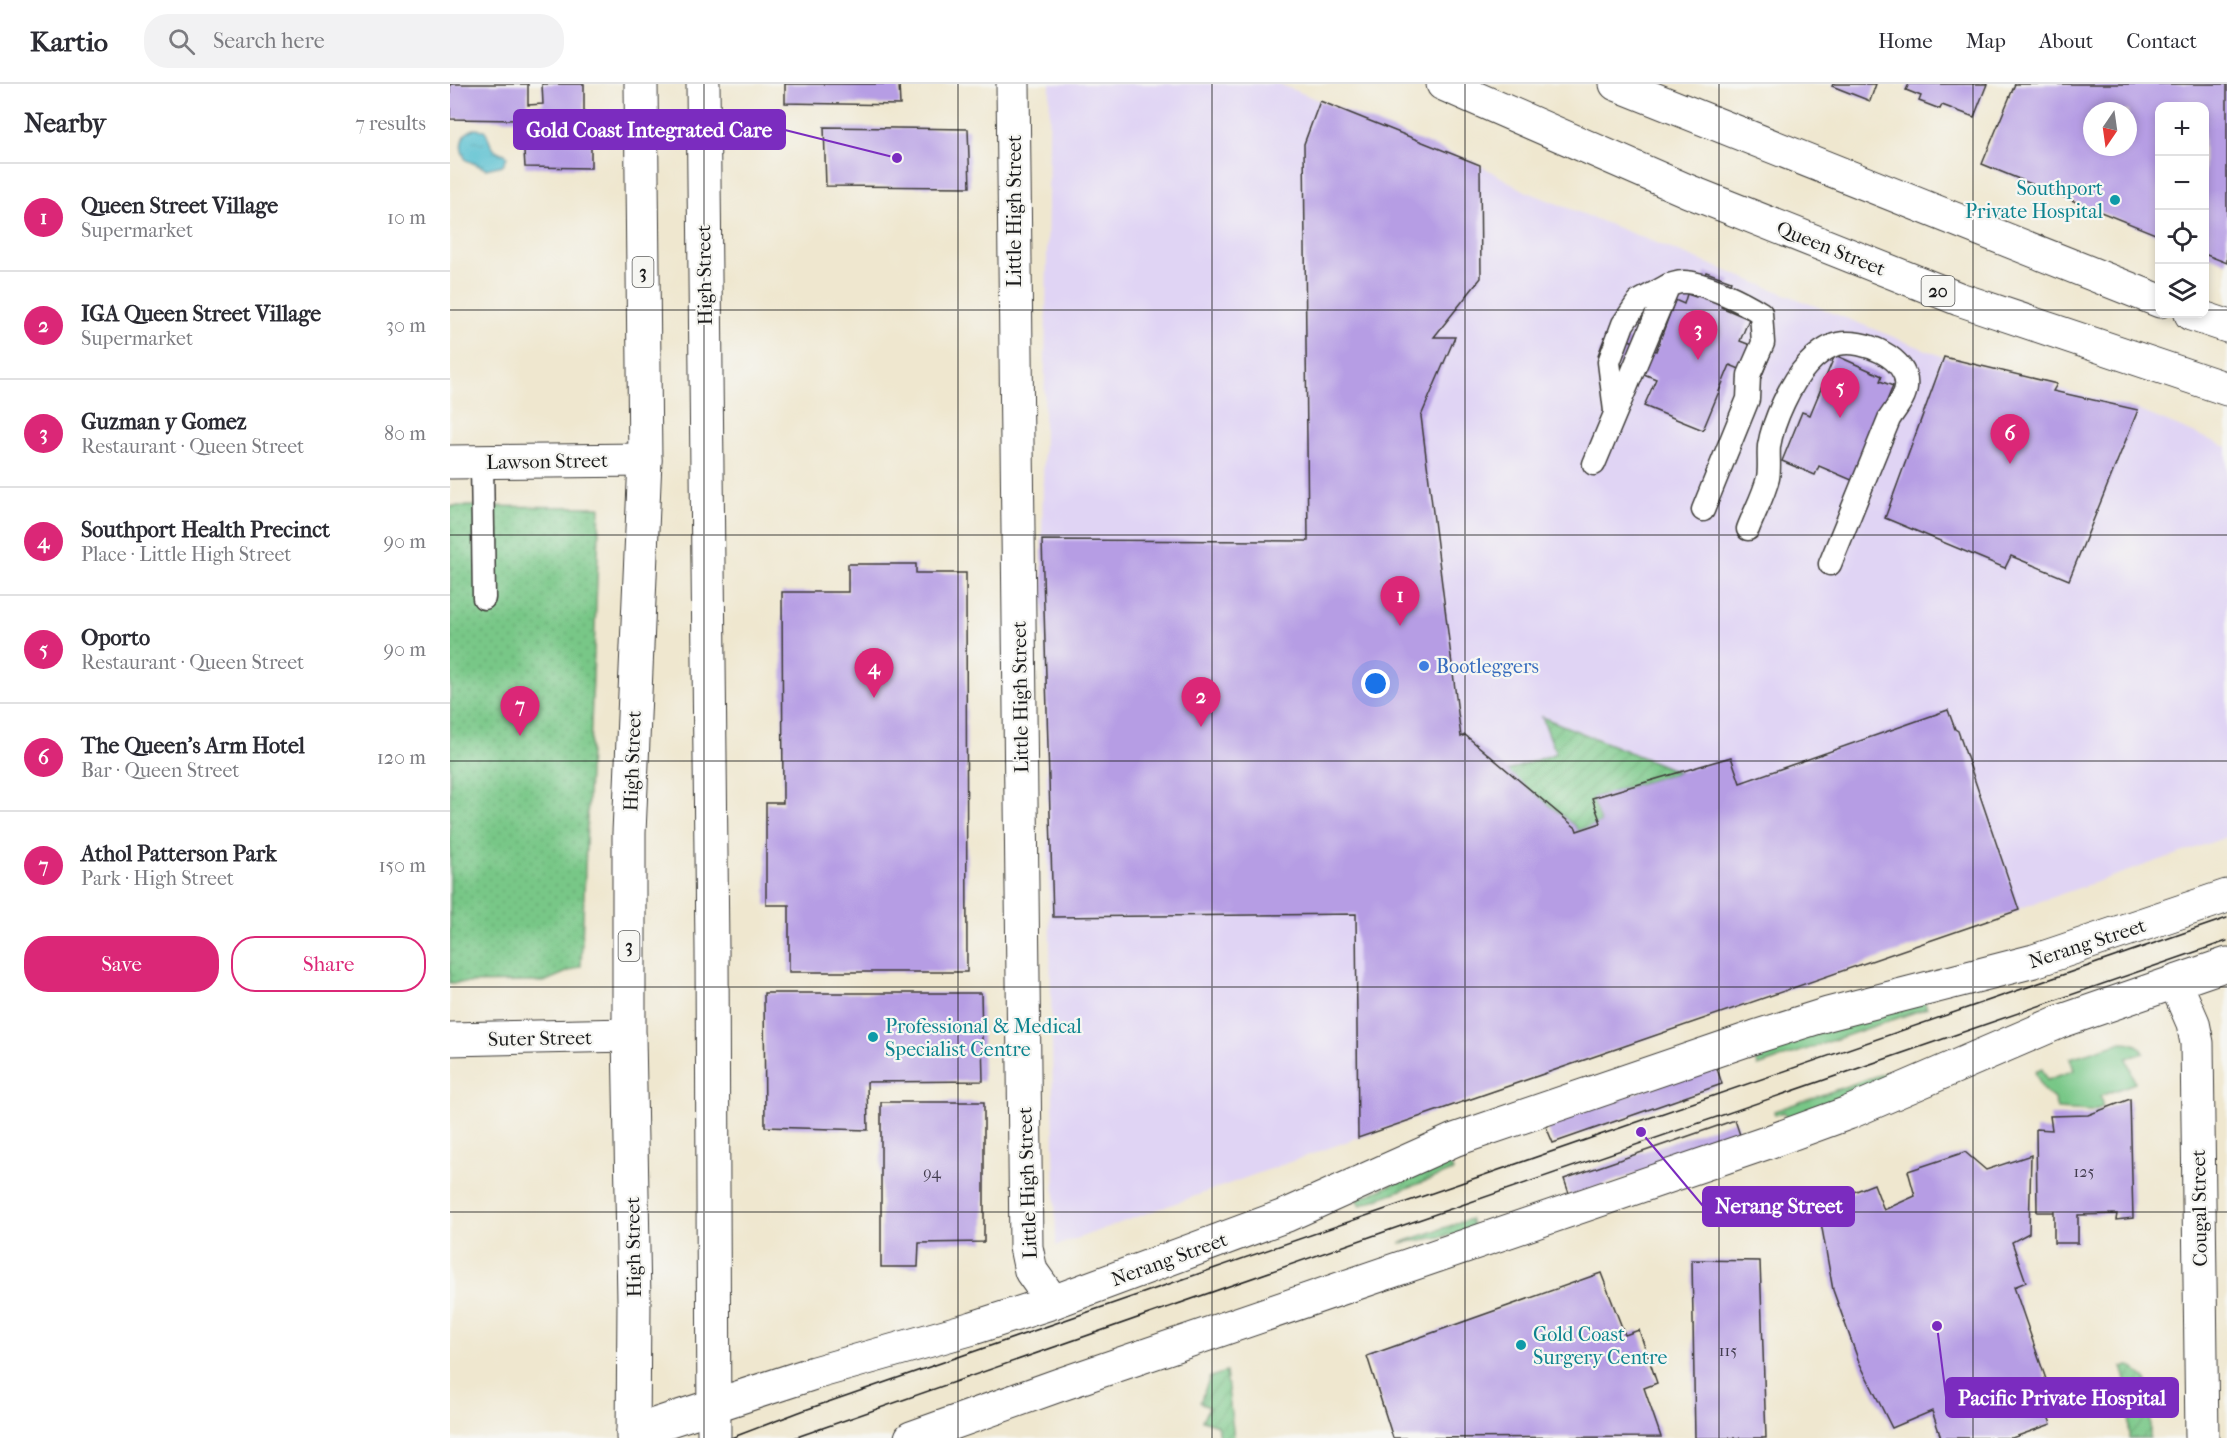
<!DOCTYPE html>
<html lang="en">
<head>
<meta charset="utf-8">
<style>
	:root { --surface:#fff; --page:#f2f2f3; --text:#2b2b33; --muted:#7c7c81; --line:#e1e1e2; --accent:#db2777 }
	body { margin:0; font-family:"IM FELL French Canon",serif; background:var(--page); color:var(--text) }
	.controls { position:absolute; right:18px; top:18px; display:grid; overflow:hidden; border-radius:12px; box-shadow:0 3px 9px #0003 }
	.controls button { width:54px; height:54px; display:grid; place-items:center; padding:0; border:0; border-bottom:2px solid var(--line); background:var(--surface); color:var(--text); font:30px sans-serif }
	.compass { position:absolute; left:1633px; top:18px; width:54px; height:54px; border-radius:50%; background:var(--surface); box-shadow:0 3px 9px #0003; rotate:193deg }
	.you { position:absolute; left:926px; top:600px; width:21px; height:21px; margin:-15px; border:4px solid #fff; border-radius:50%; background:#1a73e8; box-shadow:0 0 0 9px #1a73e833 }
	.badge { display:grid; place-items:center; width:39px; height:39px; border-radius:50%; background:var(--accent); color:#fff; font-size:20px; font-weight:700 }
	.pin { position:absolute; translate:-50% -50px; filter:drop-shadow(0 2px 3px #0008) }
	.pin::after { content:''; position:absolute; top:32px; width:21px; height:18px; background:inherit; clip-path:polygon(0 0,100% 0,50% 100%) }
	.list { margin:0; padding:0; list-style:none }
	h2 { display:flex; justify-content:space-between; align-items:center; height:78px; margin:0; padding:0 24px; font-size:26px }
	h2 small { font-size:20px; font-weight:400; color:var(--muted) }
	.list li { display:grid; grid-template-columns:39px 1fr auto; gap:18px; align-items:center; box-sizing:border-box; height:108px; padding:0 24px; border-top:2px solid var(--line) }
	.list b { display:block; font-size:22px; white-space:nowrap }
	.list p { margin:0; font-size:20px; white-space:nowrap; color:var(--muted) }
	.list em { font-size:20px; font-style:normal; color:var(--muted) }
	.actions { display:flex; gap:12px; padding:18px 24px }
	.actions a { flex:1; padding:14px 0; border:2px solid var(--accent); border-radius:24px; text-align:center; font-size:21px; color:var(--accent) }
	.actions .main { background:var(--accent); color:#fff }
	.icon { flex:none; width:33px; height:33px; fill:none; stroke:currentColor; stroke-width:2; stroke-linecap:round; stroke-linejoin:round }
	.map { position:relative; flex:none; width:1777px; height:1354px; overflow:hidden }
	header { display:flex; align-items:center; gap:36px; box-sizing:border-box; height:84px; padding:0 30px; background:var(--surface); border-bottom:2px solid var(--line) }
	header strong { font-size:28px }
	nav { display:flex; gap:33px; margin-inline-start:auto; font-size:21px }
	.search { width:420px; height:54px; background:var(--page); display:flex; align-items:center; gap:15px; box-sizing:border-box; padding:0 21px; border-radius:24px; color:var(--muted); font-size:22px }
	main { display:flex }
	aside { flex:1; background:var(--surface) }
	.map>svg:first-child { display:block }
	.built { fill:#e0d4f4 }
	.grass { fill:#78c787; stroke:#4a7252; stroke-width:1.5 }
	.park { fill:url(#park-dots); stroke:#4a7252; stroke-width:1.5 }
	.garden { fill:url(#garden-furrows); stroke:#4a7252; stroke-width:1.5 }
	.water { fill:url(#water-ripples); stroke:#386d76; stroke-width:1.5 }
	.building { fill:#b69de4; fill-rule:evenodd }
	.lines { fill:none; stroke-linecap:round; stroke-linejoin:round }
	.service-casing { stroke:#3c3a37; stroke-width:25 }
	.minor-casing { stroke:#3c3a37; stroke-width:35 }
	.secondary-casing { stroke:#3c3a37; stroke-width:35 }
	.primary-casing { stroke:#3c3a37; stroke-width:35 }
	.service { stroke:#fff; stroke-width:22 }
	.minor { stroke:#fff; stroke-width:33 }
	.secondary { stroke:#fff; stroke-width:33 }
	.primary { stroke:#fff; stroke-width:33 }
	.tram { stroke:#1c1c1c; stroke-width:1.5 }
	.grid { fill:none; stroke:#1c1c1c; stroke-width:1.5; stroke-opacity:0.55 }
	.culture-dot { fill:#0f9aa8; stroke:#f6f6f2; stroke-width:2 }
	.shop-dot { fill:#3f7fe0; stroke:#f6f6f2; stroke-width:2 }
	.labels { text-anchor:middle; stroke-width:4.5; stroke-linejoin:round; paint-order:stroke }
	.number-label { font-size:16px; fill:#423c4e }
	.shield { fill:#f6f6f2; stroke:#5d5d5c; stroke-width:1.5 }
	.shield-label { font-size:18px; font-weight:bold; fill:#1c1c1c }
	.culture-label { font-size:20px; fill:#0d838f; stroke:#f6f6f2; text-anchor:start }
	.street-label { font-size:20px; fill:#1c1c1c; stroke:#f6f6f2 }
	.shop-label { font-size:20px; fill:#366cbe; stroke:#f6f6f2; text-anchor:start }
	.leader { fill:none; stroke:#7b2cbf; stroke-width:2 }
	.callout-dot { fill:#7b2cbf; stroke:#f6f6f2; stroke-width:2 }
	.callout { fill:#7b2cbf; stroke:#7b2cbf; stroke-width:2 }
	.callout-label { font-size:21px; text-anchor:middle; font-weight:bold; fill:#fff }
</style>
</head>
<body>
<header>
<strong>Kartio</strong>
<div class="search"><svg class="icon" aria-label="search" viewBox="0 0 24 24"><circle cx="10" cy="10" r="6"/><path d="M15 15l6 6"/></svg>Search here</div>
<nav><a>Home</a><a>Map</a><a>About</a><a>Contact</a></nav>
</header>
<main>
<aside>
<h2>Nearby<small>7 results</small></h2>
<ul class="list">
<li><span class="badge">1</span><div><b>Queen Street Village</b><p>Supermarket</p></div><em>10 m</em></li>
<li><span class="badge">2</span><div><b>IGA Queen Street Village</b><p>Supermarket</p></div><em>30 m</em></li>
<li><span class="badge">3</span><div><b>Guzman y Gomez</b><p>Restaurant · Queen Street</p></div><em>80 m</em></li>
<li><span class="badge">4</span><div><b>Southport Health Precinct</b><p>Place · Little High Street</p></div><em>90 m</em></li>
<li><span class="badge">5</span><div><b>Oporto</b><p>Restaurant · Queen Street</p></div><em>90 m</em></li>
<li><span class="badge">6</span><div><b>The Queen's Arm Hotel</b><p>Bar · Queen Street</p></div><em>120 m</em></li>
<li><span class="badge">7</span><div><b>Athol Patterson Park</b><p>Park · High Street</p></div><em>150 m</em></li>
</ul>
<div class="actions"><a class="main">Save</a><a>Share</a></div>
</aside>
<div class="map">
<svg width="1777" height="1354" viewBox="0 0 1777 1354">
	<defs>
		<pattern id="park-dots" width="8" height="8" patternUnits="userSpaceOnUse" patternTransform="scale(1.5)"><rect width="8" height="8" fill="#78c787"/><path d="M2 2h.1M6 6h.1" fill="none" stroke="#67aa74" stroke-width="1.8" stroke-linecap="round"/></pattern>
		<pattern id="garden-furrows" width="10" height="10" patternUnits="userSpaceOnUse" patternTransform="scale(1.5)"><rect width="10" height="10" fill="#78c787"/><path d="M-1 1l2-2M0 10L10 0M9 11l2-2" fill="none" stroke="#67aa74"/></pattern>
		<pattern id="water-ripples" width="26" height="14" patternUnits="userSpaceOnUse" patternTransform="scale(1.5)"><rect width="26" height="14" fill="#53becf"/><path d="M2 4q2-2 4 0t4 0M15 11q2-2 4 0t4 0" fill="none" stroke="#449aa7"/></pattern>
	</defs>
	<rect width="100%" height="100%" fill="#f6f6f2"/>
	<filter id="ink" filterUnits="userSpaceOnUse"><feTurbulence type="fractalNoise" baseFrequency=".0167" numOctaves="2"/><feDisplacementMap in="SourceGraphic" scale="12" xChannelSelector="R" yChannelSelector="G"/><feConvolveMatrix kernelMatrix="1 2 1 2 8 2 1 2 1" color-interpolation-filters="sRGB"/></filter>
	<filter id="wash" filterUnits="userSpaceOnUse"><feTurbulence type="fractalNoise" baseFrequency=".008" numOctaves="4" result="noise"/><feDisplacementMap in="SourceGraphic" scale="24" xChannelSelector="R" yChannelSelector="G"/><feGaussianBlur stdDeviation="1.35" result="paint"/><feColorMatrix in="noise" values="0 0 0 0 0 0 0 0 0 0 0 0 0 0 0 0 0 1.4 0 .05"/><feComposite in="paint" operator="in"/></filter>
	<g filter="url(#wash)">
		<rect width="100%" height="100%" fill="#efe7cf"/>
		<polygon class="built" points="600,0 829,0 1030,81 1075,107 1494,273 1688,326 1777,363 1777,753 1004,1019 606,1162 592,456"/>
		<g class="grass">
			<polygon points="1474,917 1477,924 1308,982 1303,968"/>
			<path d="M1672,958C1681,958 1690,960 1694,969L1677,974L1685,999L1650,1012L1653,1023L1641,1027L1607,1025L1604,1015L1593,1006L1585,988L1592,985L1597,996L1624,986L1620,974Z"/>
			<polygon points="1514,962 1338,1041 1334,1028 1325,1031 1324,1027"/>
		</g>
		<polygon class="park" points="0,422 150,423 131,882 94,898 0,899"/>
		<g class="garden">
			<polygon points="1092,633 1229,688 1142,714 1151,739 1127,747 1126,743 1057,687 1106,669"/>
			<polygon points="999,1076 1003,1087 911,1121 906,1116"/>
			<polygon points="1020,1135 1025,1148 950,1159"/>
			<polygon points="1680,1282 1696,1295 1700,1311 1700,1354 1679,1354 1679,1306 1672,1283"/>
			<polygon points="776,1288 784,1354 769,1354 767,1341 752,1336 759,1323 750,1318 760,1293"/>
		</g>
		<path class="water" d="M24,45L35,46C42,59 37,65 55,70L57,73L53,81L36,85L16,76C9,65 9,50 24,45Z"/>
		<g id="blocks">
			<g class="building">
				<polygon points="0,0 78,0 78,21 93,20 92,0 134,0 134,42 141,43 141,84 75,83 72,36 0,35"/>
				<polygon points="335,0 449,0 450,21 335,19"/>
				<polygon points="1383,0 1426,0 1420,17 1382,2"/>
				<polygon points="1459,0 1537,0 1524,33 1492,21 1490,25 1469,17 1471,12 1456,6"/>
				<path d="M1565,0H1777V179L1754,170V22H1710V152L1532,80ZM1642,27H1678V63H1642Z"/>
				<polygon points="870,17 1030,81 1031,194 984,253 1005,253 971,332 1011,653 1015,651 1126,744 1127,747 1151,739 1142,714 1281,673 1290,699 1498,626 1505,645 1508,647 1569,826 908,1054 906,830 603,833 592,456 858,457 854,60"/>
				<polygon points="374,43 518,45 520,103 376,102"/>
				<polygon points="1256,188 1281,197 1271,223 1299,235 1290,257 1321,269 1311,294 1280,281 1253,346 1194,322 1206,295 1148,271 1157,247 1206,267 1225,216 1234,220 1237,210 1246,213"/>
				<polygon points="1385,271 1432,292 1430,297 1443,302 1404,397 1369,382 1365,391 1332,377 1352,328 1360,331"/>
				<polygon points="1494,273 1607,300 1603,307 1688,326 1619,496 1561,472 1555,484 1435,434"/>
				<polygon points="398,480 466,480 466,489 516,489 517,888 339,888 339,821 316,821 316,719 333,719 332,508 398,508"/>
				<polygon points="314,909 531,909 533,997 417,998 418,1046 315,1043"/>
				<polygon points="1266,981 1272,1000 1103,1059 1095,1040"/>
				<polygon points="1680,1015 1683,1134 1666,1136 1667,1130 1628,1131 1628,1159 1604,1159 1604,1128 1587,1128 1586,1045 1602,1046 1600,1032 1638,1031"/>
				<polygon points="431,1018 534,1018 534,1158 469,1159 468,1183 431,1183"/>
				<polygon points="1285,1036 1291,1054 1120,1112 1114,1095"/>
				<polygon points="1515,1068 1536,1086 1581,1071 1579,1149 1562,1158 1576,1198 1564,1203 1608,1330 1598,1332 1601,1340 1562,1354 1491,1354 1482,1327 1442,1344 1409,1278 1383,1206 1368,1122 1424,1100 1434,1126 1465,1112 1458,1087"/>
				<polygon points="1242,1176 1310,1177 1316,1354 1245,1354"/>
				<polygon points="1151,1189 1175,1251 1189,1246 1207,1299 1194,1304 1211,1353 943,1354 917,1272"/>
			</g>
		</g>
	</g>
	<g filter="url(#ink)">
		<use href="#blocks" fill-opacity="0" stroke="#3c3a37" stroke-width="1.5"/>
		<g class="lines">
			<defs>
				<g id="service">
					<polyline points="1165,327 1159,278 1173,240 1188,218 1219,201"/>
					<polyline points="32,378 34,514"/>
					<path d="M1144,380L1219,201C1224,200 1228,198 1233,198C1252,197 1294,218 1311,229L1313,259L1299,291L1298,315L1253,426"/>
					<path d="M1298,445C1304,429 1314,411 1318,394C1320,383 1318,372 1319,362C1323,337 1341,298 1358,280C1365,272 1378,262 1388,260C1412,254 1460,274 1456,303C1455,315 1445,325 1439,335L1380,480"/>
				</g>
				<g id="minor">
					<polyline points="563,0 576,1163 581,1187 603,1218"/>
					<polyline points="0,378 195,376"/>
					<polyline points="1725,898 1743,939 1747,959 1752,1354"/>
					<polyline points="0,955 179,951"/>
				</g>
				<g id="secondary">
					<polyline points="183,1348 364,1289 523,1244 603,1218 837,1131 1004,1056 1305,953 1378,930 1584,877 1777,812"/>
					<polyline points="461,1354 609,1301 1313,1060 1398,1029 1609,938 1777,880"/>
				</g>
				<g id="primary">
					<polyline points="253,0 262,866 264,1354"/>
					<polyline points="993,0 1238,107 1509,215 1777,305"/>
					<polyline points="1166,0 1710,217"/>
					<polyline points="1741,230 1777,242"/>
					<polyline points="183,1354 184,1217 179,951 179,749 195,376 191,0"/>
				</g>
			</defs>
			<use href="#service" class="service-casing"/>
			<use href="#minor" class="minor-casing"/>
			<use href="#secondary" class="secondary-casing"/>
			<use href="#primary" class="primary-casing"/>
			<use href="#service" class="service"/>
			<use href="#minor" class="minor"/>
			<use href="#secondary" class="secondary"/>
			<use href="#primary" class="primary"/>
			<g class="tram">
				<polyline points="281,1354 352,1327 1777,834"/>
				<polyline points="344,1354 951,1142 1777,857"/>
			</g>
		</g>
	</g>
	<path class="grid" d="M254,0V1354M508,0V1354M762,0V1354M1015,0V1354M1269,0V1354M1523,0V1354M0,226H1710M1754,226H1777M0,451H1777M0,677H1777M0,903H1777M0,1128H1777"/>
	<g class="culture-dot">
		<circle cx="1665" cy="116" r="6"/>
		<circle cx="423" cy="953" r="6"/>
		<circle cx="1071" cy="1261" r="6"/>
	</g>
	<circle class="shop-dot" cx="974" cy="582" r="6"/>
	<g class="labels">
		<g class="number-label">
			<text x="1634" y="1093">125</text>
			<text x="482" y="1094">94</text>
			<text x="1278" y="1272">115</text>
		</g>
		<g class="shield">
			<rect x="182.5" y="173" width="21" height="30" rx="4.5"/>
			<rect x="1471.5" y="192" width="33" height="30" rx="4.5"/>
			<rect x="168.5" y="847" width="21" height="30" rx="4.5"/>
		</g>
		<g class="shield-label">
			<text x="193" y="194">3</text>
			<text x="1488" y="213">20</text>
			<text x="179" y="868">3</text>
		</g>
		<g class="culture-label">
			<text x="1653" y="111" text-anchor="end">Southport<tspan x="1653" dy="23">Private Hospital</tspan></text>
			<text x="435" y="949">Professional &amp; Medical<tspan x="435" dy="23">Specialist Centre</tspan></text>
			<text x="1083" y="1257">Gold Coast<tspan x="1083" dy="23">Surgery Centre</tspan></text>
		</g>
		<g class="street-label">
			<text transform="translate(564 127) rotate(-90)" y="7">Little High Street</text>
			<text transform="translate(1381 164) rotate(22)" y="7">Queen Street</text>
			<text transform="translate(254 191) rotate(-91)" y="7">High Street</text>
			<text transform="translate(97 377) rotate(-1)" y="7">Lawson Street</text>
			<text transform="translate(570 613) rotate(-91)" y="7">Little High Street</text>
			<text transform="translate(182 677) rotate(-88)" y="7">High Street</text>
			<text transform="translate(1637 859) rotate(-18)" y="7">Nerang Street</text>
			<text transform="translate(90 954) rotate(-1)" y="7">Suter Street</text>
			<text transform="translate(577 1099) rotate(-92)" y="7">Little High Street</text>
			<text transform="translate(1749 1124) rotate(-91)" y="7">Cougal Street</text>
			<text transform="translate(183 1163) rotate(-91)" y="7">High Street</text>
			<text transform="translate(719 1175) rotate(-20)" y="7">Nerang Street</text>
		</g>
		<g class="shop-label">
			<text x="986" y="589">Bootleggers</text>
		</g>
	</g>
	<path class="leader" d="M447 74L335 46M1191 1048L1253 1122M1487 1242L1496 1313"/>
	<g class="callout-dot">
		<circle cx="447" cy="74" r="6"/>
		<circle cx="1191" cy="1048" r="6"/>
		<circle cx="1487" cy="1242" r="6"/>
	</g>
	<g class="callout">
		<rect x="64" y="26" width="271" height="39" rx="6"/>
		<rect x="1253" y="1103" width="151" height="39" rx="6"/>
		<rect x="1496" y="1294" width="232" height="39" rx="6"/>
	</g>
	<g class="callout-label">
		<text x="199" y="53">Gold Coast Integrated Care</text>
		<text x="1329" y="1129">Nerang Street</text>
		<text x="1612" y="1321">Pacific Private Hospital</text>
	</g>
</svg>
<div class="controls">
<button>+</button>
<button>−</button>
<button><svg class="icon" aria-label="locate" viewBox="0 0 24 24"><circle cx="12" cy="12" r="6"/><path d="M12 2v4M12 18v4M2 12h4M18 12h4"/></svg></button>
<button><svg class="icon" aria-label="layers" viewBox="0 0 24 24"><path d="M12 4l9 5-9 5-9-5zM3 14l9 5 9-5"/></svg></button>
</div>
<svg class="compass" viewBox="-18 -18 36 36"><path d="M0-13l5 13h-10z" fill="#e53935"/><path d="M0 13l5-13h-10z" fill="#7c7c81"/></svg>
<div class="you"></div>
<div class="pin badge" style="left:950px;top:542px">1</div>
<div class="pin badge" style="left:751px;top:643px">2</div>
<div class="pin badge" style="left:1248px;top:276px">3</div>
<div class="pin badge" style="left:424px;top:614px">4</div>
<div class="pin badge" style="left:1390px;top:334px">5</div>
<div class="pin badge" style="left:1560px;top:380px">6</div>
<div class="pin badge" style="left:70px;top:652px">7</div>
</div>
</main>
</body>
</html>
